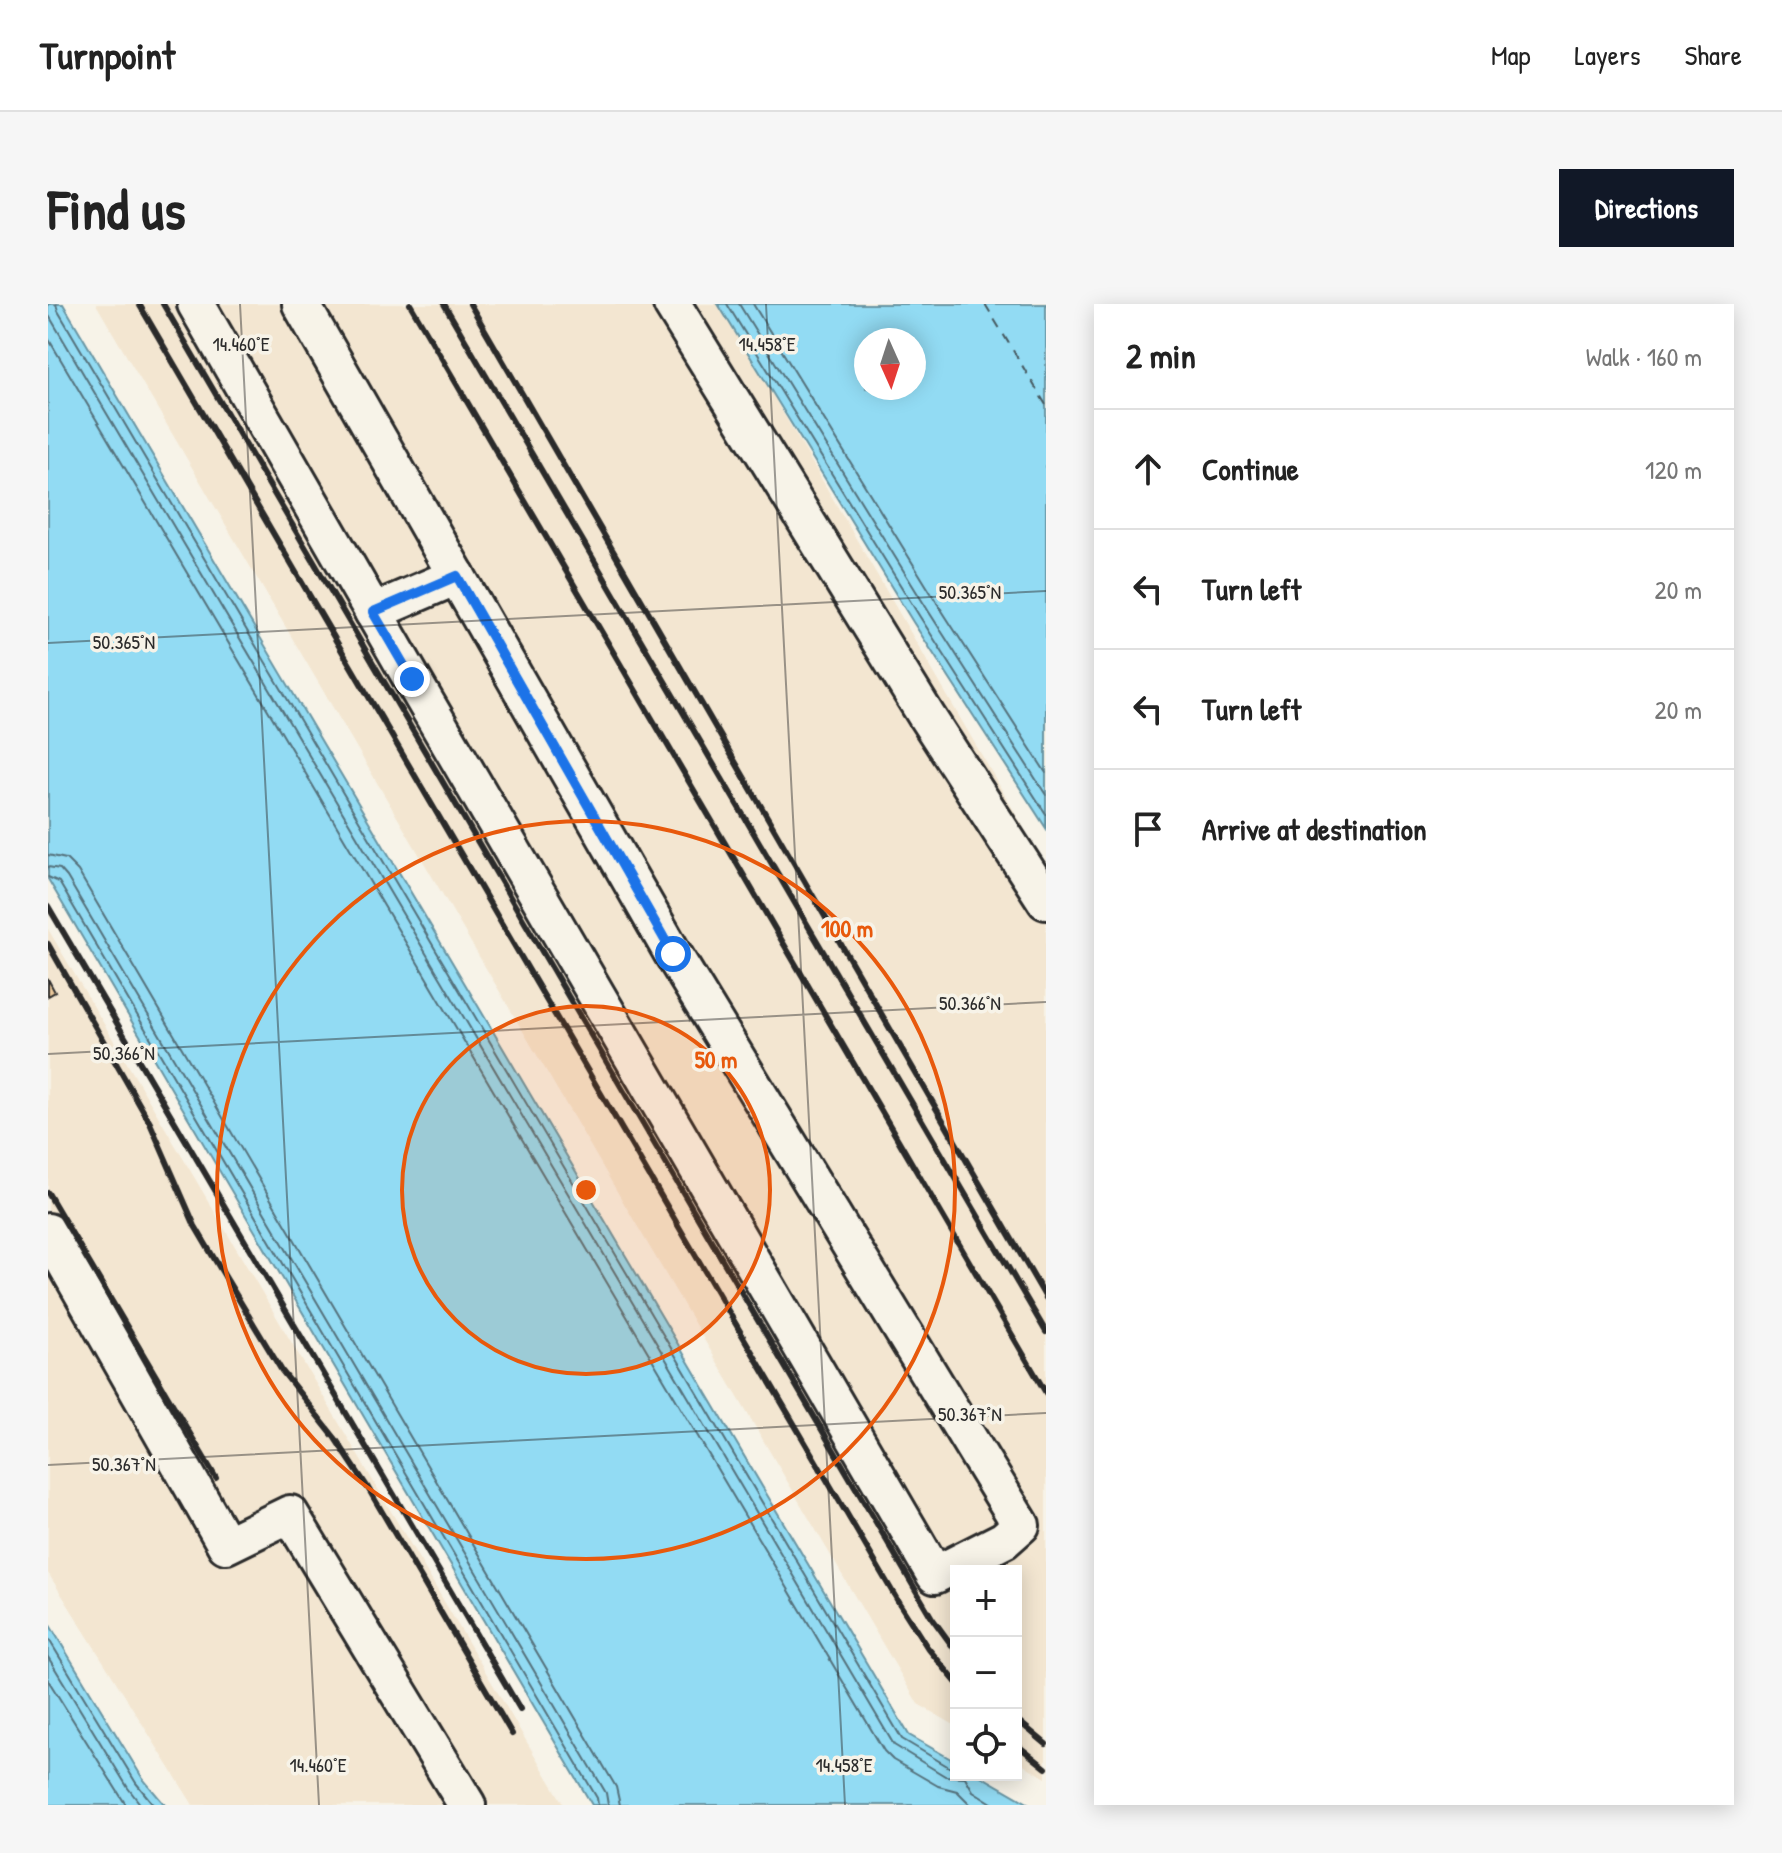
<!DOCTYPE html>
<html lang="en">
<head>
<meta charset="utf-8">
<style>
	:root { --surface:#fff; --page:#f6f6f6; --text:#222; --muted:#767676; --line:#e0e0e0; --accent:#111827 }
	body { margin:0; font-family:"Patrick Hand",sans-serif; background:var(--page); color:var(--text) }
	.controls { position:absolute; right:24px; bottom:24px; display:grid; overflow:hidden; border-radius:0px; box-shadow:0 4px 20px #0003 }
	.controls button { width:72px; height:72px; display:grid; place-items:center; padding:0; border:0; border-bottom:2px solid var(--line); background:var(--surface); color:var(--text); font:40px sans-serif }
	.compass { position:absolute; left:806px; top:24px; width:72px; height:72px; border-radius:50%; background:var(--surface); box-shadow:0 4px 20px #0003; rotate:177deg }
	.stop { position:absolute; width:24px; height:24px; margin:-18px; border:6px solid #1a73e8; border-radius:50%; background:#fff }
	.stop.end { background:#1a73e8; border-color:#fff; box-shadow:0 2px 8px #0008 }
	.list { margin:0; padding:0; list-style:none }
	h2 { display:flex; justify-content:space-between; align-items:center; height:104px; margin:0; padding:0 32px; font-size:34px }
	h2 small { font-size:26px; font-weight:400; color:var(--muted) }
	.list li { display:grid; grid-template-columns:52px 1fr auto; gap:24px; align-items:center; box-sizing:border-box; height:120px; padding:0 32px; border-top:2px solid var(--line) }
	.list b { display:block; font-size:30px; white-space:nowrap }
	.list em { font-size:26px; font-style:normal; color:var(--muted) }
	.icon { flex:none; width:44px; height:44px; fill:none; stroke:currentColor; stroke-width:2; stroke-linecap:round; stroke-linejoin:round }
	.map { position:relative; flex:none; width:998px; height:1501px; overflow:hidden; border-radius:0px }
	header { display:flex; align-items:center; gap:48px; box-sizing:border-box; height:112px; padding:0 40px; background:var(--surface); border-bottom:2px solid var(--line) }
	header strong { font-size:38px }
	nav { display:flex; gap:44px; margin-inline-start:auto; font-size:28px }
	.intro { display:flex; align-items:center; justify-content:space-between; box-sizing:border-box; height:192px; padding:0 48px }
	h1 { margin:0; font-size:56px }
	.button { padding:20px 36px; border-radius:0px; background:var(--accent); color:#fff; font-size:28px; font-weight:700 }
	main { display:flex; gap:48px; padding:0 48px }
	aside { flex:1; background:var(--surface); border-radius:0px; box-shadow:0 4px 20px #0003 }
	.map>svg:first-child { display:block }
	.built { fill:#f3e6d1 }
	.water { fill:#92dbf3; stroke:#6995a3; stroke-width:2; fill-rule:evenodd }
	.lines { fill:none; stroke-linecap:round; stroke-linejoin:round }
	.shore { stroke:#54717b; stroke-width:2 }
	.ferry { stroke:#45575d; stroke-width:2; stroke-dasharray:10 8; stroke-linecap:butt }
	.building { fill:#e9c79a; stroke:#2b2b2b; stroke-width:2 }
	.minor-casing { stroke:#2b2b2b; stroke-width:42 }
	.minor { stroke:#f7f3e8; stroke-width:36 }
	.rail { stroke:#2b2b2b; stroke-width:6 }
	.route { stroke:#1a73e8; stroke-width:10 }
	.ticks { fill:none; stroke:#2b2b2b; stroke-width:2; stroke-opacity:0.45 }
	.ring { fill:none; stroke:#e8590c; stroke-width:4 }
	.ticks-label { font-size:20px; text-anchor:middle; fill:#2b2b2b; stroke:#f7f3e8; stroke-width:7; stroke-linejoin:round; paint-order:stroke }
	.centre { fill:#e8590c; stroke:#f7f3e8; stroke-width:4 }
	.ring-label { font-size:24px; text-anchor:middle; font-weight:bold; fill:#e8590c; stroke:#f7f3e8; stroke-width:7; stroke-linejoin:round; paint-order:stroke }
</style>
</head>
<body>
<header>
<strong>Turnpoint</strong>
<nav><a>Map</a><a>Layers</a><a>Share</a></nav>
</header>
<div class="intro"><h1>Find us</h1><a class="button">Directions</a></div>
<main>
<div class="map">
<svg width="998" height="1501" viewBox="0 0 998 1501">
	<rect width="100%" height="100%" fill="#f7f3e8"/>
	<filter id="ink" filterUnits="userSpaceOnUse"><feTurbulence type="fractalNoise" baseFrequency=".0125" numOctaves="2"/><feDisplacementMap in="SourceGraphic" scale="16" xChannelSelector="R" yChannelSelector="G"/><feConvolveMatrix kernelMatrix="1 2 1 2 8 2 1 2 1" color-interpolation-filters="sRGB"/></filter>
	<g filter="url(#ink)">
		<g class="built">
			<polygon points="48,0 672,0 998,562 998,1474 968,1456 968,1267 908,1267 908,1422 870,1400"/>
			<polygon points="0,625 516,1501 145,1501 0,1269"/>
		</g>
		<g class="water">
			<polygon points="0,0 15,0 861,1431 908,1458 908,1471 931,1471 983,1501 544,1501 0,575"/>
			<path d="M670,0H998V524L865,318ZM818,36H866V84H818Z"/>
			<polygon points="0,1318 95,1475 117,1501 0,1501"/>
		</g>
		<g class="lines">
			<g class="shore">
				<polyline points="8,0 10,7 854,1435 901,1463 908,1464"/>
				<polyline points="679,0 872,313 998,510"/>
				<polyline points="691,0 881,308 998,491"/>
				<polyline points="705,0 891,302 998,469"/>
				<polyline points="0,10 846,1441 897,1472 917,1473 925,1487 947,1501"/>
				<polyline points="0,34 836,1447 845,1456 890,1482 909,1487 923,1501"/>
				<polyline points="0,551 18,555 30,567 568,1483 572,1501"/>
				<polyline points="0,563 12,565 19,573 558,1489 560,1501"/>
				<polyline points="0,573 11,578 549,1494 550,1501"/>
				<polyline points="0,1334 88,1479 106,1501"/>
				<polyline points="0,1353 80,1484 93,1501"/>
				<polyline points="0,1376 78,1501"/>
			</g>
			<polyline class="ferry" points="937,0 998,101"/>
		</g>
		<polygon class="building" points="0,675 7,688 0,692"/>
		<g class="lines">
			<defs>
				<g id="minor">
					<polyline points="148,0 364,375 887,1271 956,1236 973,1221 625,650 253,0"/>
					<polyline points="624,0 879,413 998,597"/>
					<polyline points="325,308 409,272"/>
					<polyline points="0,928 178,1241 242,1210 419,1501"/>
				</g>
			</defs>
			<use href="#minor" class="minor-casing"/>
			<use href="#minor" class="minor"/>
			<g class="rail">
				<polyline points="91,0 851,1299 879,1343 908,1378"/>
				<polyline points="115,0 884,1314 908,1347"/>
				<polyline points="362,0 998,1089"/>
				<polyline points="396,0 998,1028"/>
				<polyline points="422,0 998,994"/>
				<polyline points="0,602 472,1405"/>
				<polyline points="0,640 102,819 147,922 173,966 234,1067 287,1134 320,1184 464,1430"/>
				<polyline points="0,889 168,1174"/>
				<polyline points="968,1415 998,1440"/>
				<polyline points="968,1440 998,1464"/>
			</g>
		</g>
	</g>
	<g class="lines" filter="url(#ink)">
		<polyline class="route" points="364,375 325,308 409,272 625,650"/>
	</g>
	<path class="ticks" d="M192,0L271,1501M718,0L797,1501M0,339L998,287M0,750L998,698M0,1161L998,1109"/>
	<circle cx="538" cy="886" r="184" fill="#e8590c" fill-opacity=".12"/>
	<g class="ring">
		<circle cx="538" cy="886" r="184"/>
		<circle cx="538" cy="886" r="369"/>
	</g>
	<g class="ticks-label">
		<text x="193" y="47">14.460°E</text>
		<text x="719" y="47">14.458°E</text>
		<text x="922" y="295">50.365°N</text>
		<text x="76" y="345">50.365°N</text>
		<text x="922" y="706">50.366°N</text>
		<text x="76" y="756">50.366°N</text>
		<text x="922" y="1117">50.367°N</text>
		<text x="76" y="1167">50.367°N</text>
		<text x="270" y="1468">14.460°E</text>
		<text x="796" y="1468">14.458°E</text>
	</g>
	<circle cx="538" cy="886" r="12" class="centre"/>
	<g class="ring-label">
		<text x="799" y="633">100 m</text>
		<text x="668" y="764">50 m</text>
	</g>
</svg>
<div class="controls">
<button>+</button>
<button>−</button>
<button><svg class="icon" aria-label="locate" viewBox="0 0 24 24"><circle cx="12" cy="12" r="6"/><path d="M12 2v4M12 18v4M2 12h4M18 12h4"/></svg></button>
</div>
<svg class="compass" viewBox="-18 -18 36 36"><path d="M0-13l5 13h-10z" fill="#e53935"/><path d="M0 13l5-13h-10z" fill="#767676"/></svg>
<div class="stop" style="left:625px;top:650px"></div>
<div class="stop end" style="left:364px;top:375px"></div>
</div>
<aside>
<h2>2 min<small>Walk · 160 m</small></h2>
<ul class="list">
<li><svg class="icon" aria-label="ahead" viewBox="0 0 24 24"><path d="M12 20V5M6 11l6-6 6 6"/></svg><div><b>Continue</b></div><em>120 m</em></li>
<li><svg class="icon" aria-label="left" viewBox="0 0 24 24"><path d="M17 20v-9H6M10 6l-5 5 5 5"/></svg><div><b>Turn left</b></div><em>20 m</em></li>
<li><svg class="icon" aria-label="left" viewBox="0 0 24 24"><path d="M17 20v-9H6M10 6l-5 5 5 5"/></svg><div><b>Turn left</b></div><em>20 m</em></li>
<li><svg class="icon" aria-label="arrive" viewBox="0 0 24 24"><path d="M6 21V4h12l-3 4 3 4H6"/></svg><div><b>Arrive at destination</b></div></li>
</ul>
</aside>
</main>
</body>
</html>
